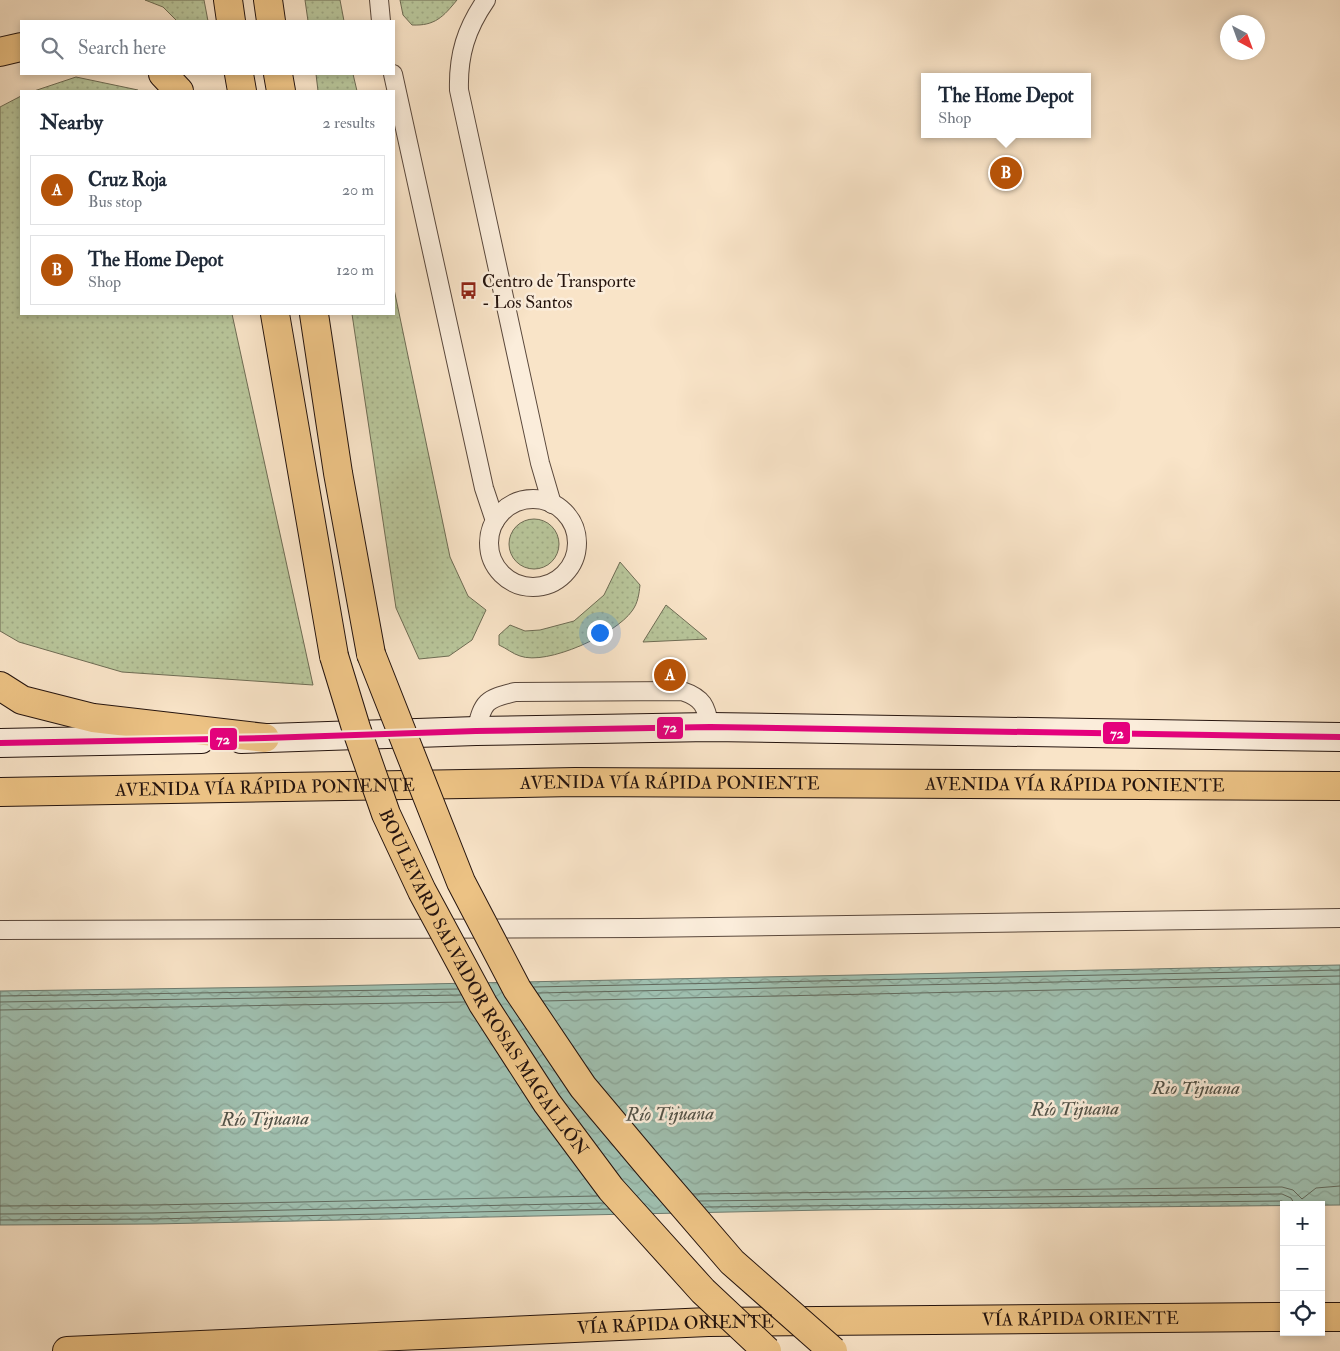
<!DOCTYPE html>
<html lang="en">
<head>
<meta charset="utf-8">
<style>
	:root { --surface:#fff; --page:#f6f6f7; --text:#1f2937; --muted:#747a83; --line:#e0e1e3; --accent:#b45309 }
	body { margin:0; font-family:"IM FELL Double Pica",serif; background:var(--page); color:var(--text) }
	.controls { position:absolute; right:15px; bottom:15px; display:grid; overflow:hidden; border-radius:0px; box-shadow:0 2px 8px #0003 }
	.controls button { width:45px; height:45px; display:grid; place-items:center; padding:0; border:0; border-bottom:1px solid var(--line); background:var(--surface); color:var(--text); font:25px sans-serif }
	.compass { position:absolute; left:1220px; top:15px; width:45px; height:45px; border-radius:50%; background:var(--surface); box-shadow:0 2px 8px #0003; rotate:139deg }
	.you { position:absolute; left:599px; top:632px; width:18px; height:18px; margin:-12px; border:4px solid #fff; border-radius:50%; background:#1a73e8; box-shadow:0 0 0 8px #1a73e833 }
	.badge { display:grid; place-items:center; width:32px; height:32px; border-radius:50%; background:var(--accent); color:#fff; font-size:16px; font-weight:700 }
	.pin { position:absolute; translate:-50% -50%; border:2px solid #fff; box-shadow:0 1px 5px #0006 }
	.popup { position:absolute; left:921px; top:73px; width:170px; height:65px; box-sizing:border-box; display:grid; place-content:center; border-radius:0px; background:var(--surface); filter:drop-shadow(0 1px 4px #0005); font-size:16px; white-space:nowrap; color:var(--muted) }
	.popup b { font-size:19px; color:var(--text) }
	.popup::after { content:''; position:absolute; left:50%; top:100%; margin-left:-10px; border:10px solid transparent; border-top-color:var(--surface) }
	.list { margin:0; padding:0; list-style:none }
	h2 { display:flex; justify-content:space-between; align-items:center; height:65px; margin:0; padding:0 20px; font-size:21px }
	h2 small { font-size:16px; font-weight:400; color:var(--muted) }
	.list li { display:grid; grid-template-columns:32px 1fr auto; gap:15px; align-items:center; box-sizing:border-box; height:70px; margin:0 10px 10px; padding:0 10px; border:1px solid var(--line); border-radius:0px }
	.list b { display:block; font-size:19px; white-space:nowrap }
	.list p { margin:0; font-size:16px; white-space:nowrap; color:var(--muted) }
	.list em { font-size:16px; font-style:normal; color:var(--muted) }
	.icon { flex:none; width:28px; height:28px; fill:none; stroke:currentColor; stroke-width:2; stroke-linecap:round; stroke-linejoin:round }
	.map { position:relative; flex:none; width:1340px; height:1351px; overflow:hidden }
	.search { position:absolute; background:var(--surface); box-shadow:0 2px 8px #0003; left:20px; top:20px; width:375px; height:55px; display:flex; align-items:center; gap:12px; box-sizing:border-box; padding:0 18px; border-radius:0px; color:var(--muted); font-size:19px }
	.panel { position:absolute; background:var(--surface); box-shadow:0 2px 8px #0003; left:20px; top:90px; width:375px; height:225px; border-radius:0px }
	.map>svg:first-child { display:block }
	.grass { fill:url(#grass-dots); stroke:#6e6c54 }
	.water { fill:url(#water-waves); stroke:#6e7b6f }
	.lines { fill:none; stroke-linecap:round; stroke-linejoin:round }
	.shore { stroke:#626a5e; stroke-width:1 }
	.lane-casing { stroke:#5a483c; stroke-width:20 }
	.secondary-casing { stroke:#25140e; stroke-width:30 }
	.highway-casing { stroke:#25140e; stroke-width:30 }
	.lane { stroke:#fbeddb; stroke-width:18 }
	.secondary { stroke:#fbeddb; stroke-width:28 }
	.highway { stroke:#ecc284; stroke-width:28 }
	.highway-bridge-casing { stroke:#25140e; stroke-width:30; stroke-linecap:butt }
	.highway-bridge { stroke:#ecc284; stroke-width:28 }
	.bus-1-casing { stroke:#fbeddb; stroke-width:10 }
	.bus-1 { stroke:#e5007d; stroke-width:6 }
	.labels { text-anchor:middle; stroke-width:5; stroke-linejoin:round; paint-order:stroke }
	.poi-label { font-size:18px; fill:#25140e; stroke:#fbeddb; text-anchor:start }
	.street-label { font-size:18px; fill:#25140e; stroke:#fbeddb }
	.water-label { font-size:19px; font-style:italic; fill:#505046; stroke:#fbeddb }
	.line-badge { stroke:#fbeddb; stroke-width:2 }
	.badge-label { font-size:14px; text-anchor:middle; font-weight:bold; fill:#fff }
</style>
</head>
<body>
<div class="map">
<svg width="1340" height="1351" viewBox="0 0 1340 1351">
	<defs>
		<pattern id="grass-dots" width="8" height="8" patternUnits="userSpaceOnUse" patternTransform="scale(1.25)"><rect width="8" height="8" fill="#b8c59a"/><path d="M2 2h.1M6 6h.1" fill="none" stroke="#9ea884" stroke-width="1.8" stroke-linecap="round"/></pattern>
		<pattern id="water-waves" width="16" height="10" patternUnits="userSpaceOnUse" patternTransform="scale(1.25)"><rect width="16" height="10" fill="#9fbfaf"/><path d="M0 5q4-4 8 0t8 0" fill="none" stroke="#89a395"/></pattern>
	</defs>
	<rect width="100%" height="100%" fill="#f9e4c8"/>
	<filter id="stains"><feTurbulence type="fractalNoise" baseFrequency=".004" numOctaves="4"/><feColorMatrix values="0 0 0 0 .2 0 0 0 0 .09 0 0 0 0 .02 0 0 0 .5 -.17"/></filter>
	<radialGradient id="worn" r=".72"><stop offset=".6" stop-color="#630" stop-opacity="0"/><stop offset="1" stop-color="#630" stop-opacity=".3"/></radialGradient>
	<g class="grass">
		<polygon points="145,0 204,0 208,21 177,21 163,7"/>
		<polygon points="305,0 340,0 344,21 308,21"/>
		<path d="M400,0H457C443,17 435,26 412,25L403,15Z"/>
		<polygon points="316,74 353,74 357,91 318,91"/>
		<polygon points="76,77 138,90 139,91 34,91"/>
		<polygon points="21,96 21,314 232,314 313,685 122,672 19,642 0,631 0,107"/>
		<polygon points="394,289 450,557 468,596 486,610 472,640 449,656 419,659 396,608 352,314 394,314"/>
		<circle cx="534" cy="544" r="25"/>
		<path d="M620,562L640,585C639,594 638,603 632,611C616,634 547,666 520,656C513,654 506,648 499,645V635L510,625L525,631L540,630L574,621L604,595Z"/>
		<polygon points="666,605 707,639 643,642"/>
	</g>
	<polygon class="water" points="1340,965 1340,1205 826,1210 153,1224 0,1225 0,991 281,987"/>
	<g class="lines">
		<g class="shore">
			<polyline points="534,987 1340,970"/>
			<polyline points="538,993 1340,976"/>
			<polyline points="0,996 458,989"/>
			<polyline points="543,1001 1340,984"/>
			<polyline points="0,1002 461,995"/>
			<polyline points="0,1010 465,1002"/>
			<polyline points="693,1194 1282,1187 1293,1190 1302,1199 1316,1188 1340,1186"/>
			<polyline points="699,1201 1282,1194 1291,1198 1295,1205"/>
			<polyline points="0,1206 153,1205 597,1196"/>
			<polyline points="705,1207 1282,1201 1288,1205"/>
			<polyline points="0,1214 153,1213 604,1203"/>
			<polyline points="0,1220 153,1219 609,1209"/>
		</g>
		<defs>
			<g id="lane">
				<polyline points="379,0 381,21"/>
				<path d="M486,0C466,29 458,55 459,90L540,463L552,504"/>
				<polyline points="393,74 484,488 495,521"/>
				<circle cx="533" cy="543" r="44"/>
				<path d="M476,731C483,701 486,699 515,692L682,691C703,698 706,706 710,727"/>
				<polyline points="0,930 639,928 1340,918"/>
			</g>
			<g id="secondary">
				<polyline points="241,739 476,731 710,727 1340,737"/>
				<polyline points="0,743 201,739"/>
			</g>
			<g id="highway">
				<polyline points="228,0 231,21"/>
				<polyline points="268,0 271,21"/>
				<polyline points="0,52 21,47"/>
				<polyline points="163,74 179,91"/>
				<polyline points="239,74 242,91"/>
				<polyline points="278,74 281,91"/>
				<polyline points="275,314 334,656"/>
				<polyline points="314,314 338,473 371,654"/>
				<polyline points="0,686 22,700 93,718 265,738"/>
				<path id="s1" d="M0,792L575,782L1340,786"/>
				<polyline points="1321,1317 1340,1317"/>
				<path id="s2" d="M67,1351L708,1322L1284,1317"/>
			</g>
		</defs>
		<use href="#lane" class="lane-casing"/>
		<use href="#secondary" class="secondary-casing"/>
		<use href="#highway" class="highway-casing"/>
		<use href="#lane" class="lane"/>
		<use href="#secondary" class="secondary"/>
		<use href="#highway" class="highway"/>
		<defs>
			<g id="highway-bridge">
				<polyline points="371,654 461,882 517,989 583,1087 651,1168 732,1262 833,1351"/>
				<path id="s3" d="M334,656L356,728L386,814L422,891L483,1004L547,1103L611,1189L703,1291L767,1351"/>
			</g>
		</defs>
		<use href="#highway-bridge" class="highway-bridge-casing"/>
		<use href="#highway-bridge" class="highway-bridge"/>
		<defs>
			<polyline id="bus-1" points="0,743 265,738 476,731 710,727 1340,737"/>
		</defs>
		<use href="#bus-1" class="bus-1-casing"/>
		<use href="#bus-1" class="bus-1"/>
	</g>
	<defs>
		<symbol id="bus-bare" viewBox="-9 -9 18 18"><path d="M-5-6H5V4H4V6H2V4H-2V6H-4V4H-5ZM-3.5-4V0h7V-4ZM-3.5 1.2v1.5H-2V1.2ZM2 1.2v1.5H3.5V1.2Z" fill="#8f2418" stroke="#fbeddb" stroke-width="2.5" paint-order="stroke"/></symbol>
	</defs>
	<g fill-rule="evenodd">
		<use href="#bus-bare" x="456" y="278" width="25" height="25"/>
	</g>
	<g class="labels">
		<g class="poi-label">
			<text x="482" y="287">Centro de Transporte<tspan x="482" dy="21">- Los Santos</tspan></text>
		</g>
		<g class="street-label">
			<text dy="6" stroke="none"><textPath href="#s1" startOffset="670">AVENIDA VÍA RÁPIDA PONIENTE</textPath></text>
			<text dy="6" stroke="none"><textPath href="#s1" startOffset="1075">AVENIDA VÍA RÁPIDA PONIENTE</textPath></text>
			<text dy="6" stroke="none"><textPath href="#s1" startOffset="265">AVENIDA VÍA RÁPIDA PONIENTE</textPath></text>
			<text dy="6" stroke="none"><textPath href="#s3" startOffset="361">BOULEVARD SALVADOR ROSAS MAGALLÓN</textPath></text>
			<text dy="6" stroke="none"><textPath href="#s2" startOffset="1014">VÍA RÁPIDA ORIENTE</textPath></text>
			<text dy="6" stroke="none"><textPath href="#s2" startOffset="609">VÍA RÁPIDA ORIENTE</textPath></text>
		</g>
		<g class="water-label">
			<text x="1196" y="1094">Rio Tijuana</text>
			<text transform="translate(1075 1108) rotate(-1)" y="7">Río Tijuana</text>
			<text transform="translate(670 1113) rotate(-1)" y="7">Río Tijuana</text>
			<text transform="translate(265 1118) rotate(-1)" y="7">Río Tijuana</text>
		</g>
	</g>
	<g class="line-badge">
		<rect x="656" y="716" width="28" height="24" rx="5" fill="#e5007d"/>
		<rect x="1102" y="721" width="29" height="24" rx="5" fill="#e5007d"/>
		<rect x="209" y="727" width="29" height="24" rx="5" fill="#e5007d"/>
	</g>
	<g class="badge-label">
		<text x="670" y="732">72</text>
		<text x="1117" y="738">72</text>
		<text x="223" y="744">72</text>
	</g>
	<rect width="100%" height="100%" filter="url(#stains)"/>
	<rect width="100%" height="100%" fill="url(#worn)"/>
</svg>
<div class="controls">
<button>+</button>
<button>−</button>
<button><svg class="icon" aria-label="locate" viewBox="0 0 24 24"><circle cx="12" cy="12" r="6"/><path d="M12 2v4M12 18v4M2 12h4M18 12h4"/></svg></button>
</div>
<svg class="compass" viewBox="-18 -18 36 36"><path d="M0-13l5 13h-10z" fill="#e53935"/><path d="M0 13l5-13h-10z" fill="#747a83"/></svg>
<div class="you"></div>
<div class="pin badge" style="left:670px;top:675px">A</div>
<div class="pin badge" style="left:1006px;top:173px">B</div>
<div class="popup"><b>The Home Depot</b>Shop</div>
<div class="search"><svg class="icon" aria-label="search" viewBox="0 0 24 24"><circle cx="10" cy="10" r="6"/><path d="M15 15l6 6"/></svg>Search here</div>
<section class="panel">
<h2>Nearby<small>2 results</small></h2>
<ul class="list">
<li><span class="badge">A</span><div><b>Cruz Roja</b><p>Bus stop</p></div><em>20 m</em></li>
<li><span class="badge">B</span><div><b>The Home Depot</b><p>Shop</p></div><em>120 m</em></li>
</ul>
</section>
</div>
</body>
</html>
